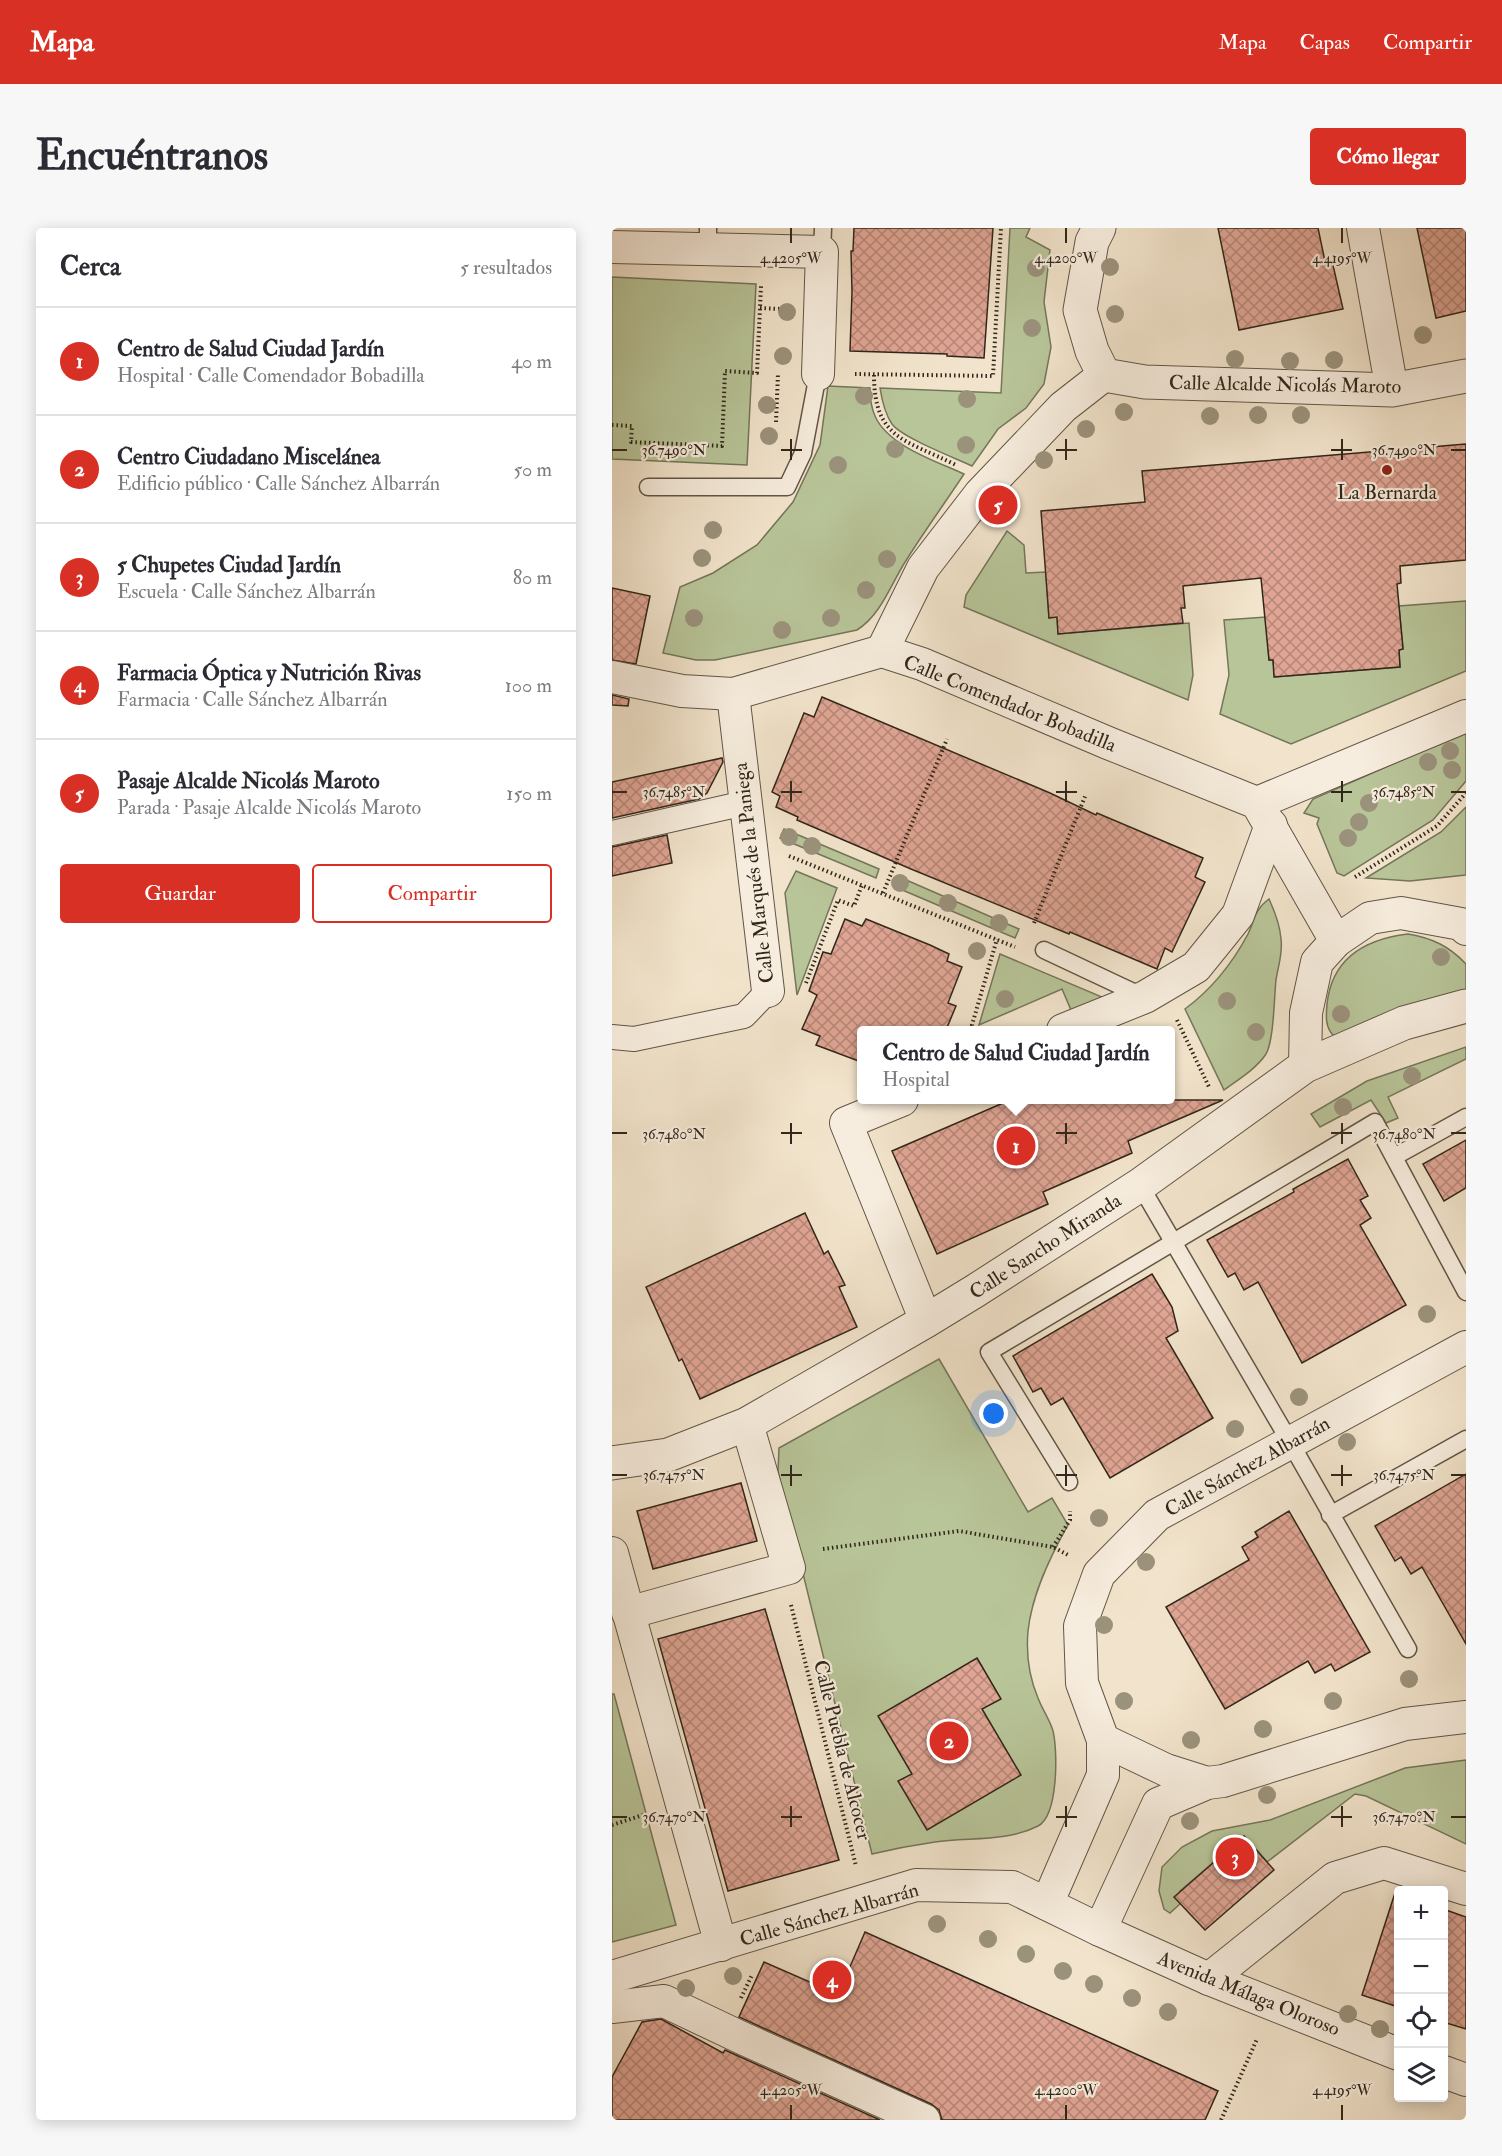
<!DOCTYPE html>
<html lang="es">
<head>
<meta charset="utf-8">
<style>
	:root { --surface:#fff; --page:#f7f7f7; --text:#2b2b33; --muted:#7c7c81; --line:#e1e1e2; --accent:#d93025 }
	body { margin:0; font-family:"IM FELL Double Pica",serif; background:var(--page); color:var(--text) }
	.controls { position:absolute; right:18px; bottom:18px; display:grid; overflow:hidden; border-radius:6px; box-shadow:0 3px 15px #0003 }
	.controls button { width:54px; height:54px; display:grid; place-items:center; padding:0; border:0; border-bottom:2px solid var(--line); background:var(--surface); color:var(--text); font:30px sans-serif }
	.you { position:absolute; left:382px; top:1186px; width:21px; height:21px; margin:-15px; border:4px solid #fff; border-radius:50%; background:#1a73e8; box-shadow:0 0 0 9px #1a73e833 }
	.badge { display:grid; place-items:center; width:39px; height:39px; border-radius:50%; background:var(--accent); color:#fff; font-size:20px; font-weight:700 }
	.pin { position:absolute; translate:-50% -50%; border:3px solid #fff; box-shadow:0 2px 6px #0006 }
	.popup { position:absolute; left:245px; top:798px; width:318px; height:78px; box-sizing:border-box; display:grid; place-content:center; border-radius:6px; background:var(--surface); filter:drop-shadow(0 2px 4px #0005); font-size:20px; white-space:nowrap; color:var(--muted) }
	.popup b { font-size:22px; color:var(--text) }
	.popup::after { content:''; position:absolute; left:50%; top:100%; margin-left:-12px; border:12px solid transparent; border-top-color:var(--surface) }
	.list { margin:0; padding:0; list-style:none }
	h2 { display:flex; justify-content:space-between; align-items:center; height:78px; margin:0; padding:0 24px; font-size:26px }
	h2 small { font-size:20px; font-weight:400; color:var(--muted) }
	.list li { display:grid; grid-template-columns:39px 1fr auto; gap:18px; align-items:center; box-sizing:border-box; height:108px; padding:0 24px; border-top:2px solid var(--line) }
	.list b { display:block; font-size:22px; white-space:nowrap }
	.list p { margin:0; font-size:20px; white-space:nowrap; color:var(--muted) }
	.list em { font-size:20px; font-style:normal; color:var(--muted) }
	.actions { display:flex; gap:12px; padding:18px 24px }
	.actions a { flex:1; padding:14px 0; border:2px solid var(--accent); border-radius:6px; text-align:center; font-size:21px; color:var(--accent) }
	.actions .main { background:var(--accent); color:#fff }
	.icon { flex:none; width:33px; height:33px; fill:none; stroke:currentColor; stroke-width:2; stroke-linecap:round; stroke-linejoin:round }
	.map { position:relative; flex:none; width:854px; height:1892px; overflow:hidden; border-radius:6px }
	header { display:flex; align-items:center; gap:36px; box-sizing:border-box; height:84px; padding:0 30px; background:var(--accent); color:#fff }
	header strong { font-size:28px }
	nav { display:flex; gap:33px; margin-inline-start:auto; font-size:21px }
	.intro { display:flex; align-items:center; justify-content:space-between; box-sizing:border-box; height:144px; padding:0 36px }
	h1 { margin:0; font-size:42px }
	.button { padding:15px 27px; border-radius:6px; background:var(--accent); color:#fff; font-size:21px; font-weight:700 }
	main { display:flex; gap:36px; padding:0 36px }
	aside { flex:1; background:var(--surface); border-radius:6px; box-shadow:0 3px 15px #0003 }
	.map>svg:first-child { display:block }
	.green { fill:#b8c599; stroke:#74765a; stroke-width:1.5 }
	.building { fill:url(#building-cross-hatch); stroke:#31261a; stroke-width:1.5 }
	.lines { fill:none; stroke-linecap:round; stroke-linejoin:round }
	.service-casing { stroke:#615646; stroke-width:19 }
	.pedestrian-casing { stroke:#615646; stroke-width:26 }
	.minor-casing { stroke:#615646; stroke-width:34 }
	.tertiary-casing { stroke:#615646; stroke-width:35 }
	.path { stroke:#31261a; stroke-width:4; stroke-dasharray:1.5 3; stroke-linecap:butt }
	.service { stroke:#f7edde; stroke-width:16 }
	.pedestrian { stroke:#f7edde; stroke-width:24 }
	.minor { stroke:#f7edde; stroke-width:32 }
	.tertiary { stroke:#f7edde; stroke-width:33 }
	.tree { fill:#9b927c }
	.ticks { fill:none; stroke:#31261a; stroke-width:2 }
	.poi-dot { fill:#8f2418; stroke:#f7edde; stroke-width:2 }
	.labels { text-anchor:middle; stroke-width:4.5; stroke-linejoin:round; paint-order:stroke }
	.street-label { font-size:20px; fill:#31261a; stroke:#f7edde }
	.poi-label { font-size:20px; fill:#31261a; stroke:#f7edde }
	.ticks-label { font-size:15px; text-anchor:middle; fill:#31261a; stroke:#f7edde; stroke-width:4.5; stroke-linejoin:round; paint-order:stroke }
</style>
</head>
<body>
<header>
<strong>Mapa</strong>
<nav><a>Mapa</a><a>Capas</a><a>Compartir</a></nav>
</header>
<div class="intro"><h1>Encuéntranos</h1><a class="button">Cómo llegar</a></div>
<main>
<aside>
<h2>Cerca<small>5 resultados</small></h2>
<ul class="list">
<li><span class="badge">1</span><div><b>Centro de Salud Ciudad Jardín</b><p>Hospital · Calle Comendador Bobadilla</p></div><em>40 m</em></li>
<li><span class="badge">2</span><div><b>Centro Ciudadano Miscelánea</b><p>Edificio público · Calle Sánchez Albarrán</p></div><em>50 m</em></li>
<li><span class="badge">3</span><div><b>5 Chupetes Ciudad Jardín</b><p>Escuela · Calle Sánchez Albarrán</p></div><em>80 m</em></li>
<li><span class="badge">4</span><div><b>Farmacia Óptica y Nutrición Rivas</b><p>Farmacia · Calle Sánchez Albarrán</p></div><em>100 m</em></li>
<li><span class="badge">5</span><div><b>Pasaje Alcalde Nicolás Maroto</b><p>Parada · Pasaje Alcalde Nicolás Maroto</p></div><em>150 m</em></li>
</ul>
<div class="actions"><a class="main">Guardar</a><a>Compartir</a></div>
</aside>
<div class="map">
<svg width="854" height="1892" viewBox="0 0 854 1892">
	<defs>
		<pattern id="building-cross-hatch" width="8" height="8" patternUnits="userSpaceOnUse" patternTransform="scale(1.5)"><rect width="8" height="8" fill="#e0a594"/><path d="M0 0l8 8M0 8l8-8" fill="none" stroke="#b68678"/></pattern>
	</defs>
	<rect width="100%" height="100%" fill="#f2e4cc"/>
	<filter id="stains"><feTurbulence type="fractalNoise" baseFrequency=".00333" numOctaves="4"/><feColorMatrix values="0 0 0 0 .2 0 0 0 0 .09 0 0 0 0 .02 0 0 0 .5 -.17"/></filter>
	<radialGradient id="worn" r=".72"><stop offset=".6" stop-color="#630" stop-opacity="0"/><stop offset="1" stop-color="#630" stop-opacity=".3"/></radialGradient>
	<g class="green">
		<path d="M398,0H418L414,9L438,22L432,74L439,119L432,156L414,180L386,201L360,238C343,230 289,209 280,196C273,186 270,173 268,160L389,165Z"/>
		<polygon points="0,49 144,56 135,237 0,231"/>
		<path d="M216,158L258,160C258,170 259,179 263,188C276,218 324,233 352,246C333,275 313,302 295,331C279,355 270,386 245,402L103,432H84L51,425L68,359L101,345L145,317L181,274L208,217Z"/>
		<polygon points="395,303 412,317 414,345 434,344 437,390 445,389 446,406 577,395 581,447 576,472 352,379 354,367"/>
		<polygon points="854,373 854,443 679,516 608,486 617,447 612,392 654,389 657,432 661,432 663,449 788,439 787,422 791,421 787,378"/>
		<polygon points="854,504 854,553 821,592 732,648 725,645 705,596 707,590 692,585 701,571"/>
		<polygon points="854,579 854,647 798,653 754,650 829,604"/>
		<polygon points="172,601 267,641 264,650 168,610"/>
		<polygon points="184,643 225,660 185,767 173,665"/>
		<polygon points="285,648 407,701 403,710 281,658"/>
		<path d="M657,671C663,684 668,696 669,711C671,726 666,738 664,752C662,770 662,812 654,826C644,841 627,851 612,862L573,781C600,761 620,736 636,706C643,691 643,681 657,671Z"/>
		<path d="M796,706C820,710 837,718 854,736V763L728,808L721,807C713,799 714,787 715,776C720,729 754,711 796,706Z"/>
		<polygon points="388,726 490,769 493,773 459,782 450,761 367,797"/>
		<polygon points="854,819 854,831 776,869 786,890 774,895 759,872 708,899 699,886 755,853"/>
		<path d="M327,1131L416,1284L440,1270L456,1297C438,1329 420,1366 416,1403C414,1426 417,1449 426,1470C430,1481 438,1492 441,1503C446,1524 446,1588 426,1598C395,1614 357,1609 323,1614C302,1617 281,1621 260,1626L166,1244L167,1220Z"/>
		<polygon points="0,1466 2,1466 64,1697 0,1714"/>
		<polygon points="854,1532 854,1616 754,1568 743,1566 655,1634 632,1608 568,1663 568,1676 558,1685 552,1681 547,1663 550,1639 570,1619 600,1603 658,1592 793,1540"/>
	</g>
	<g class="building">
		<polygon points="242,0 381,0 372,130 335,128 335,126 238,123 240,64 239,23 241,23"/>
		<polygon points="606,0 706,0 714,38 721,37 731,81 627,102"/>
		<polygon points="805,0 854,0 854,83 824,90"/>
		<polygon points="854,216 854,332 788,338 789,355 785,356 791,421 787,422 788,439 662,449 661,432 657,432 649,350 571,358 573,380 569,380 571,395 446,406 445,389 437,390 429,283 533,274 530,243"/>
		<polygon points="0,360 38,368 24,436 0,432"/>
		<polygon points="0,467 17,471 16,478 0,477"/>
		<polygon points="210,469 438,565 484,587 485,585 591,630 583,649 593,654 560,724 553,720 545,741 458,704 457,706 299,641 185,592 186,589 164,579 168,568 160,564 192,485 202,489"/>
		<polygon points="110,530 111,534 95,565 87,571 0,590 0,554"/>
		<polygon points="55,607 60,635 0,648 0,619"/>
		<polygon points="233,691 250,698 254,691 318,717 337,726 335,733 350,739 336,775 344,778 334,802 249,802 249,834 204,817 208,808 190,801 205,767 197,763 211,724 219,726"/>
		<polygon points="398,872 611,872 516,913 520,925 431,964 436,976 325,1026 280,923"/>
		<polygon points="854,912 854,960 832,973 811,936"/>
		<polygon points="736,931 756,968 748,972 759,990 748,997 794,1077 690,1135 646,1054 632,1062 623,1045 616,1049 595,1012 682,964 681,961"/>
		<polygon points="193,985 212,1026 216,1023 233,1057 227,1059 245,1099 88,1171 70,1131 67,1133 34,1059"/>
		<polygon points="540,1046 560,1079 566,1103 554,1110 601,1190 498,1250 451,1170 439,1177 429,1160 421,1164 401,1128"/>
		<polygon points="854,1246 854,1416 810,1339 799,1346 789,1329 783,1333 763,1298"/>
		<polygon points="129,1255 145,1313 41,1341 25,1283"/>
		<polygon points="677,1283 758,1424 723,1443 719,1436 703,1445 696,1433 613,1481 554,1379 637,1332 630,1319 646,1309 643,1304"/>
		<polygon points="153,1381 227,1632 116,1663 46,1411"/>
		<polygon points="365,1430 389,1471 370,1481 409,1547 315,1602 286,1553 300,1546 266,1488"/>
		<polygon points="632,1608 662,1642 593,1702 562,1669"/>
		<polygon points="783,1665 786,1666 786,1779 750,1767"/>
		<polygon points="831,1681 854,1689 854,1801 831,1794"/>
		<polygon points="253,1704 606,1863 593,1892 330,1892 327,1882 319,1876 127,1789 152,1734 200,1755 209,1737 234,1748"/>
		<polygon points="49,1791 111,1825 113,1822 268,1892 0,1892 0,1849 30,1794"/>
	</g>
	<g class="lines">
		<defs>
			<g id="service">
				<polyline points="96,20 96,0"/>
				<polyline points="210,24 211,0"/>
				<polyline points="36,259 175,259 191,225 206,146"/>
				<polyline points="432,722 532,769"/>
				<polyline points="782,929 854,889"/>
				<polyline points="528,957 678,1214 796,1421"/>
				<polyline points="457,1254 377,1124 763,894 854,1064"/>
				<polyline points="718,1287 854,1211"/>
			</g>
			<g id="pedestrian">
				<polyline points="0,605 133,575"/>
				<polyline points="0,809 22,811 132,788 156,763"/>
			</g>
			<g id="minor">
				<polyline points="751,0 780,162"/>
				<polyline points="0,19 210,24 206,146"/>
				<polyline points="270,423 311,340 368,266 451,179 492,147"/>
				<polyline points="0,449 70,463 121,466 270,423 310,436 496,515 645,575 724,713"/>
				<polyline points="121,466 156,763"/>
				<polyline points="645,575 854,488"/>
				<polyline points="451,802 533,769 584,739 626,687 659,597"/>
				<polyline points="693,838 694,785 705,734 724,713 758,690 789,685 849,696 854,701"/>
				<polyline points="290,872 234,895 314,1093"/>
				<polyline points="0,1325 109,1717"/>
				<polyline points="16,1385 177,1340 135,1196"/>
				<polyline points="491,1512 554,1542 595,1555"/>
				<polyline points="435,1676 491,1547 491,1512 470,1455 468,1398 487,1346 545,1287 854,1119"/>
				<polyline points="488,1702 546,1576 595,1555 611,1553 793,1496 854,1489"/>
				<polyline points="0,1749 304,1657 400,1659 488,1702 597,1751 786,1826"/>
				<polyline points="597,1751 723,1650 772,1635 854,1661"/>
				<polyline points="0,1779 52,1773 130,1810 312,1892"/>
				<polyline points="832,1844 854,1852"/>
			</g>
			<g id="tertiary">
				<polyline points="487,0 480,14 468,82 480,123 492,147 533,154 780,162 854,148"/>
				<polyline points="0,1235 56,1227 135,1196 314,1093 363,1063 528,957 693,838 792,795 854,778"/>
			</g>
		</defs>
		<use href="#service" class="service-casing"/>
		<use href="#pedestrian" class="pedestrian-casing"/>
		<use href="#minor" class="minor-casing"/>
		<use href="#tertiary" class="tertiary-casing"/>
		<g class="path">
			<polyline points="148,80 169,81 169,83"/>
			<polyline points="243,146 381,148 389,0"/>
			<path d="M262,147C262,211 294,212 344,237"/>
			<polyline points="164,194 166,145"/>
			<polyline points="0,197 20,198 19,214 110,218 113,143 145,145 149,58"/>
			<polyline points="177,628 403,719"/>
			<polyline points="743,649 825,598 854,565"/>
			<polyline points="271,665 335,511"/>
			<polyline points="422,695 474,566"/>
			<polyline points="194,755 226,672 242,678 250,657"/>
			<polyline points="565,792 598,861"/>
			<polyline points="362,802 360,797 385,711"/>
			<polyline points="441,1319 458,1292 458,1283"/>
			<polyline points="211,1321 347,1303 441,1319 456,1327"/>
			<polyline points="179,1377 244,1638"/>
			<polyline points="0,1597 34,1586"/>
			<polyline points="129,1770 140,1747"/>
			<polyline points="609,1892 645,1811"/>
		</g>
		<use href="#service" class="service"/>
		<use href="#pedestrian" class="pedestrian"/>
		<use href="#minor" class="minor"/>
		<use href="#tertiary" class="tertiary"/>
	</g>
	<g class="tree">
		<circle cx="498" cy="39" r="9"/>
		<circle cx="424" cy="40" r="9"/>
		<circle cx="175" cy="84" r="9"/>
		<circle cx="503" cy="86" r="9"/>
		<circle cx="420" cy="100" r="9"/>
		<circle cx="811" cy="107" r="9"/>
		<circle cx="171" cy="128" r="9"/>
		<circle cx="623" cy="131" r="9"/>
		<circle cx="722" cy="132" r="9"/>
		<circle cx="678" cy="133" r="9"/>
		<circle cx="252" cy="168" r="9"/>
		<circle cx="355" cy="171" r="9"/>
		<circle cx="155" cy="177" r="9"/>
		<circle cx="512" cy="184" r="9"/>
		<circle cx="646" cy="187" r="9"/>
		<circle cx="689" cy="187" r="9"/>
		<circle cx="598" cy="188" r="9"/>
		<circle cx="474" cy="201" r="9"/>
		<circle cx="157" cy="208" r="9"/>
		<circle cx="354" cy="217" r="9"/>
		<circle cx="283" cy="221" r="9"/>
		<circle cx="432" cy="232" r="9"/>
		<circle cx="226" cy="237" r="9"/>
		<circle cx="390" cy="286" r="9"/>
		<circle cx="101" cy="302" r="9"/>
		<circle cx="90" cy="330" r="9"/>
		<circle cx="275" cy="331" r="9"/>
		<circle cx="254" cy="362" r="9"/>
		<circle cx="82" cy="390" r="9"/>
		<circle cx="219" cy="390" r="9"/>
		<circle cx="170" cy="402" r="9"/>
		<circle cx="838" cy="523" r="9"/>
		<circle cx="816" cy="534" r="9"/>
		<circle cx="840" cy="542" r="9"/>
		<circle cx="757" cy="575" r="9"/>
		<circle cx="747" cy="594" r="9"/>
		<circle cx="177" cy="609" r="9"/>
		<circle cx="736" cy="610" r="9"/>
		<circle cx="200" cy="618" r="9"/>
		<circle cx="288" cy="655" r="9"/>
		<circle cx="336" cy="675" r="9"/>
		<circle cx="387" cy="695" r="9"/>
		<circle cx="365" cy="723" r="9"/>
		<circle cx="829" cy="729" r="9"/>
		<circle cx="393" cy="771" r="9"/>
		<circle cx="615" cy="773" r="9"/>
		<circle cx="729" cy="786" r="9"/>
		<circle cx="644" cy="804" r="9"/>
		<circle cx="800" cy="848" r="9"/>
		<circle cx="731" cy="879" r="9"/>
		<circle cx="815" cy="1086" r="9"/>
		<circle cx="687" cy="1169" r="9"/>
		<circle cx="623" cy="1201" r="9"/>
		<circle cx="735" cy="1214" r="9"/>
		<circle cx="487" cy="1290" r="9"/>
		<circle cx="534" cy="1334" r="9"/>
		<circle cx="492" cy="1397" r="9"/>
		<circle cx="797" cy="1451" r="9"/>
		<circle cx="512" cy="1473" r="9"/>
		<circle cx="721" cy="1473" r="9"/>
		<circle cx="651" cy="1501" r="9"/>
		<circle cx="579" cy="1512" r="9"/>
		<circle cx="655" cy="1567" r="9"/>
		<circle cx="578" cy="1593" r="9"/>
		<circle cx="325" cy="1696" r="9"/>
		<circle cx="376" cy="1711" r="9"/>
		<circle cx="414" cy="1726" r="9"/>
		<circle cx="451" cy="1743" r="9"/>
		<circle cx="121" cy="1748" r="9"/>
		<circle cx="482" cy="1756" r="9"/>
		<circle cx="74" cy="1760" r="9"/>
		<circle cx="520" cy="1770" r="9"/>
		<circle cx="556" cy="1784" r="9"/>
		<circle cx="736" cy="1786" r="9"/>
		<circle cx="768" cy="1801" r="9"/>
	</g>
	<path class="ticks" d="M179,0V15M454,0V15M730,0V15M179,211V232M454,211V232M730,211V232M0,222H15M169,222H190M444,222H465M719,222H740M839,222H854M179,553V574M454,553V574M730,553V574M0,564H15M169,564H190M444,564H465M719,564H740M839,564H854M179,895V916M454,895V916M730,895V916M0,905H15M169,905H190M444,905H465M719,905H740M839,905H854M179,1237V1258M454,1237V1258M730,1237V1258M0,1247H15M169,1247H190M444,1247H465M719,1247H740M839,1247H854M179,1578V1599M454,1578V1599M730,1578V1599M0,1589H15M169,1589H190M444,1589H465M719,1589H740M839,1589H854M179,1877V1892M454,1877V1892M730,1877V1892"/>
	<circle class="poi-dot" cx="775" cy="242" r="6"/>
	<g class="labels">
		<g class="street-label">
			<text transform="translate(673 156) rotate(1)" y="7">Calle Alcalde Nicolás Maroto</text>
			<text transform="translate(398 475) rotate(22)" y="7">Calle Comendador Bobadilla</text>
			<text transform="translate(141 645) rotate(-97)" y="7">Calle Marqués de la Paniega</text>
			<text transform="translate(433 1018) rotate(-33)" y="7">Calle Sancho Miranda</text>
			<text transform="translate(635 1238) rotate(-29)" y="7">Calle Sánchez Albarrán</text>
			<text transform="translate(231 1522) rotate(76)" y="7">Calle Puebla de Alcocer</text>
			<text transform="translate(217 1686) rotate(-16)" y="7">Calle Sánchez Albarrán</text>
			<text transform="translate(637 1765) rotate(22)" y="7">Avenida Málaga Oloroso</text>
		</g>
		<g class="poi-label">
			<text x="775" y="271">La Bernarda</text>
		</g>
	</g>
	<g class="ticks-label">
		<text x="179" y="35">4.4205°W</text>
		<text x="454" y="35">4.4200°W</text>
		<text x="730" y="35">4.4195°W</text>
		<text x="62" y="227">36.7490°N</text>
		<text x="792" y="227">36.7490°N</text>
		<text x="62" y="569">36.7485°N</text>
		<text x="792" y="569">36.7485°N</text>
		<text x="62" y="911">36.7480°N</text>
		<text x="792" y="911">36.7480°N</text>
		<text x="62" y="1252">36.7475°N</text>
		<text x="792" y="1252">36.7475°N</text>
		<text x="62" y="1594">36.7470°N</text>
		<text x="792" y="1594">36.7470°N</text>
		<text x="179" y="1867">4.4205°W</text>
		<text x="454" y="1867">4.4200°W</text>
		<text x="730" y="1867">4.4195°W</text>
	</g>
	<rect width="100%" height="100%" filter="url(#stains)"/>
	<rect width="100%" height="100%" fill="url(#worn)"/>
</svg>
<div class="controls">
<button>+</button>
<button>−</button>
<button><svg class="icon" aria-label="locate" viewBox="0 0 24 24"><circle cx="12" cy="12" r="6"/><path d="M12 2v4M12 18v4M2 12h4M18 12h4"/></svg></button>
<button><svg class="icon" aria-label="layers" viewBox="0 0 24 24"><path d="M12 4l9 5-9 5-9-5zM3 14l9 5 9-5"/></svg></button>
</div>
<div class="you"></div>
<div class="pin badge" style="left:404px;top:918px">1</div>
<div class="popup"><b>Centro de Salud Ciudad Jardín</b>Hospital</div>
<div class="pin badge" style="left:337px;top:1513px">2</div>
<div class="pin badge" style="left:623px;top:1629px">3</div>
<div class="pin badge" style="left:220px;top:1752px">4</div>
<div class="pin badge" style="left:386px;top:277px">5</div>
</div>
</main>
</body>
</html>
